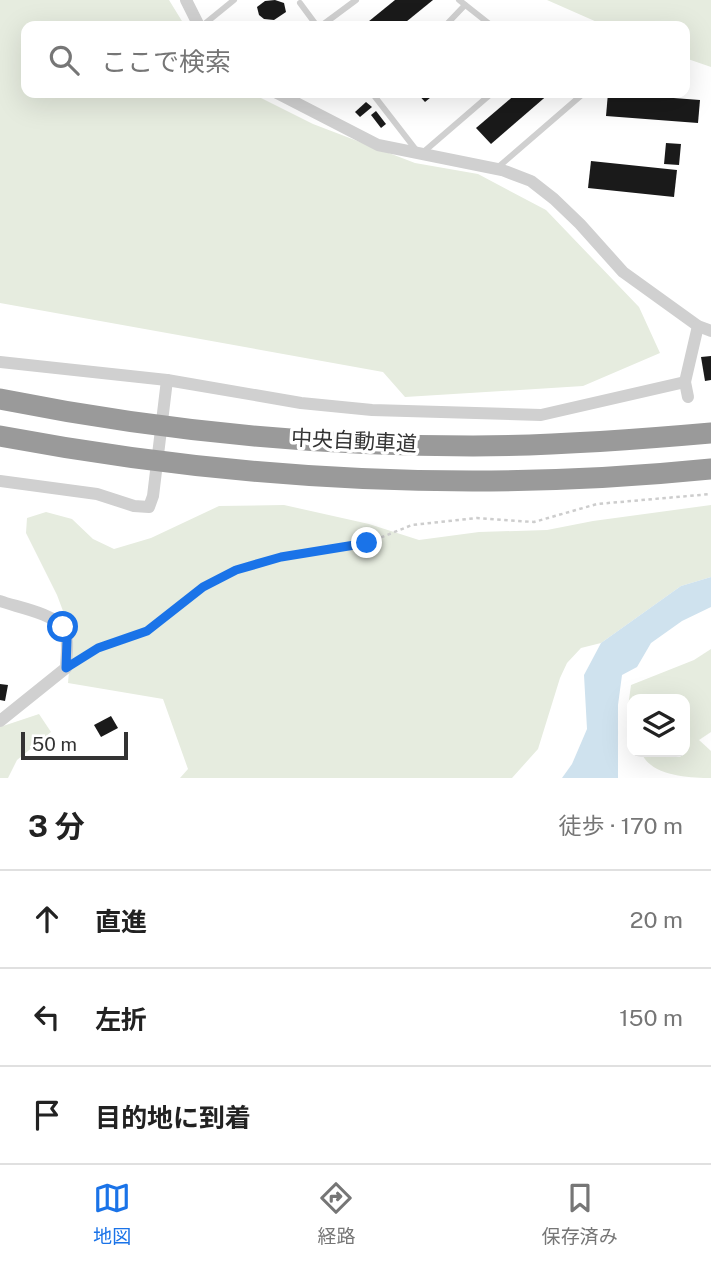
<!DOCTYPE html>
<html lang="ja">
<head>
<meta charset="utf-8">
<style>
	:root { --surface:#fff; --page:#f2f2f2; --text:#222; --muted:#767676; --line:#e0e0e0; --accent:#1a73e8 }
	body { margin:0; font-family:"Public Sans","Noto Sans JP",sans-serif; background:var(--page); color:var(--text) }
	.controls { position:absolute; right:21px; bottom:21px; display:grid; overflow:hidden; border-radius:14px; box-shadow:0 7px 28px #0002 }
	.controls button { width:63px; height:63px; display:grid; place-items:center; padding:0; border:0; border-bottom:2px solid var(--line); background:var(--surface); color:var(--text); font:35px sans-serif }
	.scale { position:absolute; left:21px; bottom:18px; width:107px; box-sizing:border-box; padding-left:7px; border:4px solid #333; border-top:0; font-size:19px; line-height:24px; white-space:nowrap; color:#333; -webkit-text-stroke:5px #fff; paint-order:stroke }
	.stop { position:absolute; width:21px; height:21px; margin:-16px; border:5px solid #1a73e8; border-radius:50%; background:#fff }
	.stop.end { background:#1a73e8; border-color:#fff; box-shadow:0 2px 7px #0008 }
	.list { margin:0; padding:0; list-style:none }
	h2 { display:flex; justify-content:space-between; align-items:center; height:91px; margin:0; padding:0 28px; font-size:30px }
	h2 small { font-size:23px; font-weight:400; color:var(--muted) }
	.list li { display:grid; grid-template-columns:46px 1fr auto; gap:21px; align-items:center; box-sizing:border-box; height:98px; padding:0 28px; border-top:2px solid var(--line) }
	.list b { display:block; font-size:26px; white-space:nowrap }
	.list em { font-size:23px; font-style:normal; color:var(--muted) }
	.icon { flex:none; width:38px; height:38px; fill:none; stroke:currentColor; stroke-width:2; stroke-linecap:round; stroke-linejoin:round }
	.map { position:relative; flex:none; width:711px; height:778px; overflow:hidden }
	.search { position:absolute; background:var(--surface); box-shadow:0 7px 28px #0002; left:21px; right:21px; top:21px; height:77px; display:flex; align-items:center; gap:18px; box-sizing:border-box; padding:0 24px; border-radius:14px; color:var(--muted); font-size:26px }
	.sheet { height:385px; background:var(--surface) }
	nav { display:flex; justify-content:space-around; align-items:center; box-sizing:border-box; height:98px; border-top:2px solid var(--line); background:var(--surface); font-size:19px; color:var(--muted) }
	nav a { display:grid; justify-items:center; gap:4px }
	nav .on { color:var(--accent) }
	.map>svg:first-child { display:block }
	.green { fill:#e6ecdf }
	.water { fill:#cfe2ee }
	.building { fill:#1a1a1a }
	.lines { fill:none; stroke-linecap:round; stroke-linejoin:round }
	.path { stroke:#cdcdcd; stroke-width:2.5; stroke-dasharray:3.5 3.5; stroke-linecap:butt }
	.lane { stroke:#d0d0d0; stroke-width:6 }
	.street { stroke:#d0d0d0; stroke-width:12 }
	.highway { stroke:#9a9a9a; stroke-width:21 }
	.route { stroke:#1a73e8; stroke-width:9 }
	.labels { text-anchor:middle; stroke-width:7; stroke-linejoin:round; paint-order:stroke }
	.street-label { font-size:21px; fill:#333; stroke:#fff }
</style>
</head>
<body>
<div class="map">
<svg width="711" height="778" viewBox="0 0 711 778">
	<rect width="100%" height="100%" fill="#fff"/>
	<g class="green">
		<polygon points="0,0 169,0 185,26 26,26 26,93 251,93 313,124 415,163 478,174 546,210 639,307 660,353 583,386 405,397 383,372 0,303"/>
		<polygon points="547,0 711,0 711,67 685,58 685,26 606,26"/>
		<polygon points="284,505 369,524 419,540 479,532 547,530 593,521 711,505 711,577 681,586 601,643 581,648 567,663 560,678 538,749 512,778 180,778 188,769 163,699 68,683 72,635 57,595 26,533 27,518 46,512 72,519 93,539 114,549 151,538 219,506"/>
		<path d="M711,649V732L699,740L711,751V778C689,778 650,776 641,752H685V699H632V729L627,714L631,685L694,660Z"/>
		<polygon points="39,714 51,732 17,760 8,778 0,778 0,727"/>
	</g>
	<polygon class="water" points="711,577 711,607 682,621 651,643 637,667 622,675 618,705 618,778 562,778 572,764 587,729 584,675 601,643 681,586"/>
	<g class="building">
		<polygon points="275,0 284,3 286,12 274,20 264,19 259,15 257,7 265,1"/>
		<polygon points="395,0 433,0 401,26 363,26"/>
		<polygon points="417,93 436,93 425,102"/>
		<polygon points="517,93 550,93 491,144 476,128"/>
		<polygon points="608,93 700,100 698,123 606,116"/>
		<polygon points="366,102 372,107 360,117 355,112"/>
		<polygon points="376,111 386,124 381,128 371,115"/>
		<polygon points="666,143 681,144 679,165 664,164"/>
		<polygon points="591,161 677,170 674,197 588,188"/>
		<polygon points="711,356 711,380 705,381 701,357"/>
		<polygon points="0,684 8,685 5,701 0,700"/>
		<polygon points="111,716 118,728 101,737 94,725"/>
	</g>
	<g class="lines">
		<polyline class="path" points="81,658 98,648 147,631 203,587 236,570 281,557 367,543 412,525 477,518 534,522 597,504 711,494"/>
		<g class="lane">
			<polyline points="459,0 492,26"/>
			<polyline points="300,3 317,26"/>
			<polyline points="202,26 234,0"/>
			<polyline points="321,26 356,0"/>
			<polyline points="445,26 465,5"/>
			<polyline points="372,93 420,155 492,93"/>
			<polyline points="496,169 584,93"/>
		</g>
		<g class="street">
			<polyline points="186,0 199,26"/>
			<polyline points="277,93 378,145 502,170 531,181 554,199 580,224 623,272 698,326 711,331"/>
			<polyline points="0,362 167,380 301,403 372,410 541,415 685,382"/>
			<polyline points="688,397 685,382 698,326"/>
			<polyline points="0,481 97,494 134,506 149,507 153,496 167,380"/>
			<path d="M0,601C16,607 53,613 63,628C70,638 66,656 66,668L0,721"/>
		</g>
		<g class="highway">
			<path d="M0,399C155,430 315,446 473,446C553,446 632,440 711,433"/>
			<path d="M0,436C234,480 474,493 711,469"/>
		</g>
	</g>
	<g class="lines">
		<polyline class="route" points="63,627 67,640 66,668 98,648 147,631 203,587 236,570 281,557 367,543"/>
	</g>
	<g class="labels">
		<g class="street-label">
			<text transform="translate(354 441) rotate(3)" y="7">中央自動車道</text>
		</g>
	</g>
</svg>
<div class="controls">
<button><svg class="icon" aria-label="layers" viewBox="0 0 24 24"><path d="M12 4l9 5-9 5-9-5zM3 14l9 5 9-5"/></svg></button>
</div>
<div class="scale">50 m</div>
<div class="stop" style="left:63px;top:627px"></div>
<div class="stop end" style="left:367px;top:543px"></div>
<div class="search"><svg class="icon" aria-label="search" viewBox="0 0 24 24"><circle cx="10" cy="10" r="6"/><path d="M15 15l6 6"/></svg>ここで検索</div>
</div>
<section class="sheet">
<h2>3 分<small>徒歩 · 170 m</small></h2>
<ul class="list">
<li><svg class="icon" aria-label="ahead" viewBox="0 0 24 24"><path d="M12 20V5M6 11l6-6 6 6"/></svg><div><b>直進</b></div><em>20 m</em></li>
<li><svg class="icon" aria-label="left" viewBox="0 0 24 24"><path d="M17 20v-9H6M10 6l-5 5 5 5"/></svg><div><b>左折</b></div><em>150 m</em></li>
<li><svg class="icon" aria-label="arrive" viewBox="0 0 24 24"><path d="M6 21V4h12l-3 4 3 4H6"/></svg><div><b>目的地に到着</b></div></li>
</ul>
</section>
<nav>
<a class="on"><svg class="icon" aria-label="map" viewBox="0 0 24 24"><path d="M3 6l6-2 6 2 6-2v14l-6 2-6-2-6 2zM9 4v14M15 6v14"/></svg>地図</a>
<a><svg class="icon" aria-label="directions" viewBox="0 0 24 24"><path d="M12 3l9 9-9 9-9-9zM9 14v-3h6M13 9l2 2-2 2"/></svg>経路</a>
<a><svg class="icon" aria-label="saved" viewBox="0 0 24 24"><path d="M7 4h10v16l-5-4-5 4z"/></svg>保存済み</a>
</nav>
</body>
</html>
